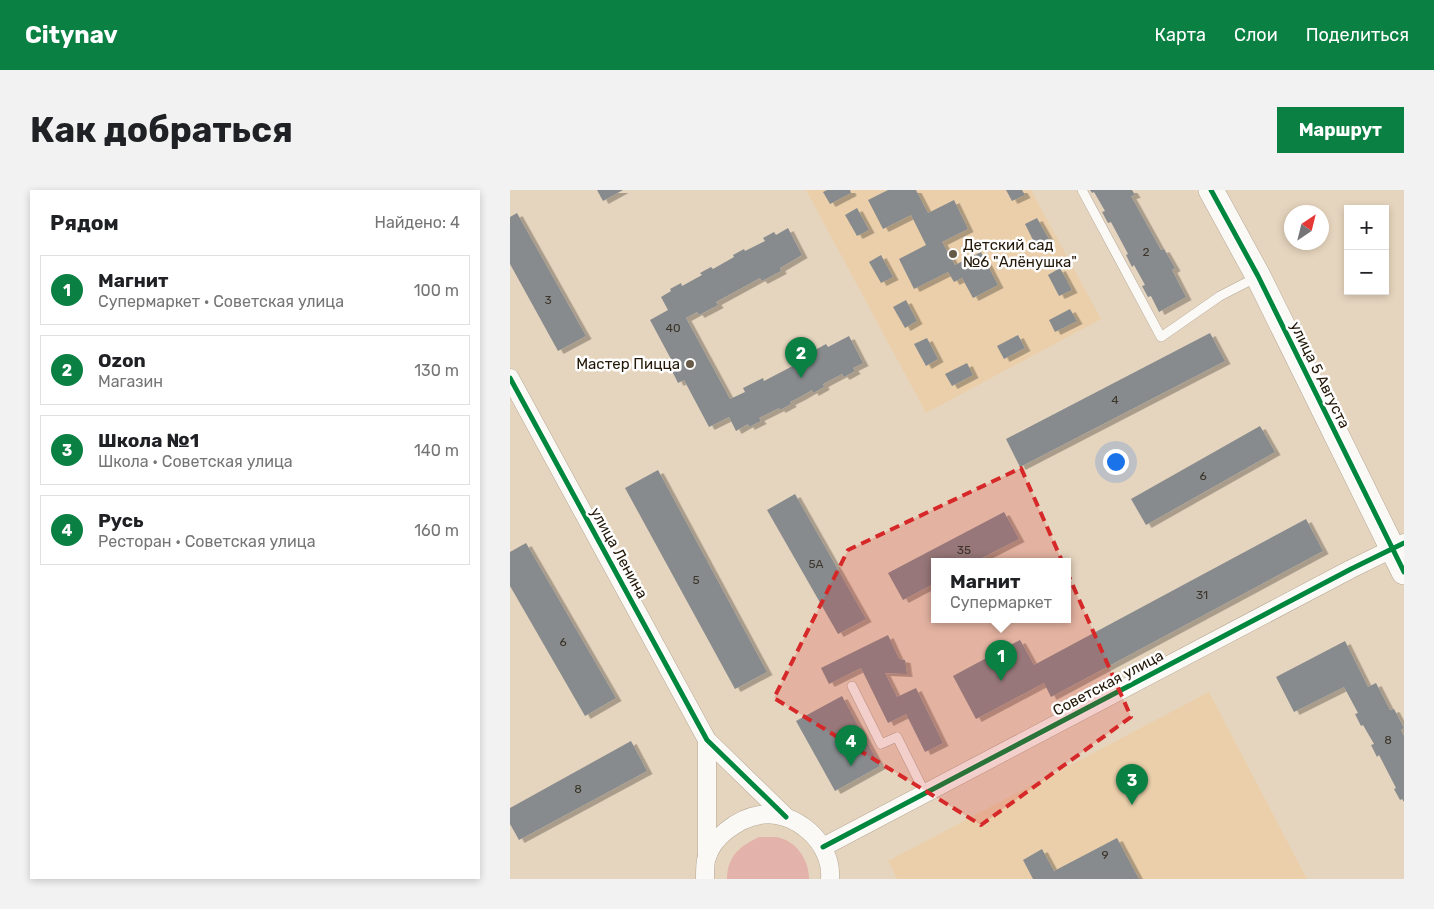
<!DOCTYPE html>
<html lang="ru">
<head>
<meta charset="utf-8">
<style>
	:root { --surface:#fff; --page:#f2f2f2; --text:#202124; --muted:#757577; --line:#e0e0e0; --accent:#0b8043 }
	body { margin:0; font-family:Rubik,sans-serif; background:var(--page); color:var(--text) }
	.controls { position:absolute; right:15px; top:15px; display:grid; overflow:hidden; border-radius:0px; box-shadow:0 2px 8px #0003 }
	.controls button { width:45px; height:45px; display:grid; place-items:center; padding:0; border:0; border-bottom:1px solid var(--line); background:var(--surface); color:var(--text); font:25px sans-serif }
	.compass { position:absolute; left:774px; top:15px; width:45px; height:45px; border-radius:50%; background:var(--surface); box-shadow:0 2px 8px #0003; rotate:35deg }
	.you { position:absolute; left:605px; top:271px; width:18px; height:18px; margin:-12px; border:4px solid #fff; border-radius:50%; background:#1a73e8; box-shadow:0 0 0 8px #1a73e833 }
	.badge { display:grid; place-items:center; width:32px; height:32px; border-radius:50%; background:var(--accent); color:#fff; font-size:16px; font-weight:700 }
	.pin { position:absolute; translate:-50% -41px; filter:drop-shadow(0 1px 2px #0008) }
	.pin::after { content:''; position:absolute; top:26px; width:18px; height:15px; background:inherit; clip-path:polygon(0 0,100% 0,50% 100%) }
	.popup { position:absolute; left:421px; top:368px; width:140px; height:65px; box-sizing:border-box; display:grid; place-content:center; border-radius:0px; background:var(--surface); filter:drop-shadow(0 1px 4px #0005); font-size:16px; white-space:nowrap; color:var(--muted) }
	.popup b { font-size:19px; color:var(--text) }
	.popup::after { content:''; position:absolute; left:50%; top:100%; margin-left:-10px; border:10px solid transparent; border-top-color:var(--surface) }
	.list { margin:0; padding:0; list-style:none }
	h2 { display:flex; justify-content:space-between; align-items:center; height:65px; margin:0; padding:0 20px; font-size:21px }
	h2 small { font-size:16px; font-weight:400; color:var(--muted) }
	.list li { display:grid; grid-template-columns:32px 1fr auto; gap:15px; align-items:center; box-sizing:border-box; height:70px; margin:0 10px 10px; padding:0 10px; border:1px solid var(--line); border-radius:0px }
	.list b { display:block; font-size:19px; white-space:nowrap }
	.list p { margin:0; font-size:16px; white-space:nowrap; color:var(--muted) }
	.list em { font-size:16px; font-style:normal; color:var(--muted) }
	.map { position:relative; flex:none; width:894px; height:689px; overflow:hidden; border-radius:0px }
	header { display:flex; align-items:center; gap:30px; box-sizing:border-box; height:70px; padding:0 25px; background:var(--accent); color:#fff }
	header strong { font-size:24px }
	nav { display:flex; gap:28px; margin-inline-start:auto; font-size:18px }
	.intro { display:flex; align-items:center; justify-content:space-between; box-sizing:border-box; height:120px; padding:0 30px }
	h1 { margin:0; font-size:35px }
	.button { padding:12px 22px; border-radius:0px; background:var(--accent); color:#fff; font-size:18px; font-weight:700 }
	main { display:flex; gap:30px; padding:0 30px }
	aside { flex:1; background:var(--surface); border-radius:0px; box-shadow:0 2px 8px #0003 }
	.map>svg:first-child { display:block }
	.built { fill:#eacfaa }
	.green { fill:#e3b2ab }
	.building { fill:#878b8e; filter:url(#shadow) }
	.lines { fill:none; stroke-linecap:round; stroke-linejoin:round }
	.lane-casing { stroke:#b5a896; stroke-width:10 }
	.street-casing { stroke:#b5a896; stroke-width:19 }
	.secondary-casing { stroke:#b5a896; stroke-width:26 }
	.lane { stroke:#fbf9f5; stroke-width:9 }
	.street { stroke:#fbf9f5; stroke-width:18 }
	.secondary { stroke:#fbf9f5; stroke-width:25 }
	.cycleway-casing { stroke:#fefefe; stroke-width:8 }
	.cycleway { stroke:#00873e; stroke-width:5 }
	.marked { fill:#d62828; fill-opacity:0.2; stroke:#d62828; stroke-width:4; stroke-dasharray:10 6; stroke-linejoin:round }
	.poi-dot { fill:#675a47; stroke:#fefefe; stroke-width:2 }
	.labels { text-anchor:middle; stroke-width:5; stroke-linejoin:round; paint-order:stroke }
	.number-label { font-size:12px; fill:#3c3529 }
	.poi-label { font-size:15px; fill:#231807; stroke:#fefefe; text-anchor:start }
	.street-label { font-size:15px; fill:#231807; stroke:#fefefe }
</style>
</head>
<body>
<header>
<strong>Citynav</strong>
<nav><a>Карта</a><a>Слои</a><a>Поделиться</a></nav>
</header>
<div class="intro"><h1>Как добраться</h1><a class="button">Маршрут</a></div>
<main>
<aside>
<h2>Рядом<small>Найдено: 4</small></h2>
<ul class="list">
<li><span class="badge">1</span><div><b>Магнит</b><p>Супермаркет · Советская улица</p></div><em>100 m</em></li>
<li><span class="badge">2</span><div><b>Ozon</b><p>Магазин</p></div><em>130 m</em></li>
<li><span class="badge">3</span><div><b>Школа №1</b><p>Школа · Советская улица</p></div><em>140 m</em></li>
<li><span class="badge">4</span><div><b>Русь</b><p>Ресторан · Советская улица</p></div><em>160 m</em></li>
</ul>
</aside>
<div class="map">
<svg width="894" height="689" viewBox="0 0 894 689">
	<defs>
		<filter id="shadow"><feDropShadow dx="5.5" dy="3" stdDeviation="0" flood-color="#0004"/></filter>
	</defs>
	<rect width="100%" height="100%" fill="#e6d5be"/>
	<g class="built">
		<polygon points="296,0 521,0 591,129 416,223"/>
		<polygon points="699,502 797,689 387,689 378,671"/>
	</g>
	<path class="green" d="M249,647C255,647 261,647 266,647C286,650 299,670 299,689H217C217,666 230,656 249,647Z"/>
	<g class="building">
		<polygon points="87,0 113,0 93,11"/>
		<polygon points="317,0 340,0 341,3 320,14 313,2"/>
		<polygon points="378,0 406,0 418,23 444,10 458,39 432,52 445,75 471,62 488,95 463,108 452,88 444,92 438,82 404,99 389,69 416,55 401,25 373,39 358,10"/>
		<polygon points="496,0 512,0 515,5 502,11"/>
		<polygon points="580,0 622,0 625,5 621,6 651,60 654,59 665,78 662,80 676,107 649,122 641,106 638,107 632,96 635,95 624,75 622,77 616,65 618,64 601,32 598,33 592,22 595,21 584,2 582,3"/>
		<polygon points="347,18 359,40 347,46 335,25"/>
		<polygon points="7,23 76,146 48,161 0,74 0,27"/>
		<polygon points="527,28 539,49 526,56 515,34"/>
		<polygon points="278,38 292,65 270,78 271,81 252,91 250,88 206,112 208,115 189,125 187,122 176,128 220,209 235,202 233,198 253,188 254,191 298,168 296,165 316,154 318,157 339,146 353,173 343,178 345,181 334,187 332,184 313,194 314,197 303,203 302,200 290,207 280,212 281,214 270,220 269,218 249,228 251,231 239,237 238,234 226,241 219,227 199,237 174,190 168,193 158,173 162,171 140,130 158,120 151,107 161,101 160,99 171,93 172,96 192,85 190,83 201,77 203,79 224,67 223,65 234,59 235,61 255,51 253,48 264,42 266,45"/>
		<polygon points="371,65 383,87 371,93 359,72"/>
		<polygon points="550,78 562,100 549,106 538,85"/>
		<polygon points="396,110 407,131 395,138 383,117"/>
		<polygon points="560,119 567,131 545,142 539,130"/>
		<polygon points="700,143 715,171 510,277 496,249"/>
		<polygon points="508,145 515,158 494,169 487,156"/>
		<polygon points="417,148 428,169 416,176 404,154"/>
		<polygon points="457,173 463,185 442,196 435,184"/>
		<polygon points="750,236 765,262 636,335 621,309"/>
		<polygon points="148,280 257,482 225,499 115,298"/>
		<polygon points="285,304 356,429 328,444 257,320"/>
		<polygon points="494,322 509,349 464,372 425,372 425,393 393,410 378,383"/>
		<polygon points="796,329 813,361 541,507 534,493 466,529 443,486 510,450 524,475"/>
		<polygon points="16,353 106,508 75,526 0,396 0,362"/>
		<polygon points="378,445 389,469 395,470 397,484 375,483 387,507 406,498 433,553 415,562 396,524 378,533 351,478 319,494 311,478"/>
		<polygon points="835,451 858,497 866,493 880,520 884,519 894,538 891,540 894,546 894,612 892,609 890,610 884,599 886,598 869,565 867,567 861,555 864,554 853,535 851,536 845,524 848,523 834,497 784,522 766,487"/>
		<polygon points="332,506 370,576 325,601 286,531"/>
		<polygon points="121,551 137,581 9,650 0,634 0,618"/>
		<polygon points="607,648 629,689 523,689 513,670 532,659 544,681"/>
	</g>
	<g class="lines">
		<defs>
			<g id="lane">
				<polyline points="572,0 651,147 710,106 747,87"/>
				<polyline points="342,496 371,554 387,547 415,603"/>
			</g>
			<g id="street">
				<polyline points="0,188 197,550 276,627"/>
				<polyline points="313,657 841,379 894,353"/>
				<polyline points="197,667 197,550"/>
				<path d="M195,689C195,683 195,676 196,670C199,659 207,648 216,641C226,633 236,627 250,625C285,619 323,653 320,689"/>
			</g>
			<polyline id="secondary" points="701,0 748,86 894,382"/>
		</defs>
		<use href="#lane" class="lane-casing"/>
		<use href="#street" class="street-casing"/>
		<use href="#secondary" class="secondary-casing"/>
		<use href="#lane" class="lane"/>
		<use href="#street" class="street"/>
		<use href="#secondary" class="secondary"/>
		<defs>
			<g id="cycleway">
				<polyline points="701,0 748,86 894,382"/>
				<polyline points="0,188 197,550 276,627"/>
				<polyline points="313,657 841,379 894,353"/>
			</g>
		</defs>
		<use href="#cycleway" class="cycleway-casing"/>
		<use href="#cycleway" class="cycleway"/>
	</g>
	<path class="marked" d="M511,278L621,527L471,635L264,508L338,360Z"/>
	<g class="poi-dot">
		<circle cx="443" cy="64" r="5"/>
		<circle cx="180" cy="174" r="5"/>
	</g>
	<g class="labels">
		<g class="number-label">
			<text x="636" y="66">2</text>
			<text x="38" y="114">3</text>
			<text x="163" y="142">40</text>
			<text x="605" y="214">4</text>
			<text x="693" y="290">6</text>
			<text x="454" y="364">35</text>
			<text x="306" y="378">5А</text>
			<text x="186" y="394">5</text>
			<text x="692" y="409">31</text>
			<text x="53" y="456">6</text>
			<text x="878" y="554">8</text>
			<text x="68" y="603">8</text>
			<text x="595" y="669">9</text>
		</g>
		<g class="poi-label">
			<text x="453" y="60">Детский сад<tspan x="453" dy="17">№6 "Алёнушка"</tspan></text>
			<text x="170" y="179" text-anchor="end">Мастер Пицца</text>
		</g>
		<g class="street-label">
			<text transform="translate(810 185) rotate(64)" y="5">улица 5 Августа</text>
			<text transform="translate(109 363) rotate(61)" y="5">улица Ленина</text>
			<text transform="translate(598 493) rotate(-28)" y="5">Советская улица</text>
		</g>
	</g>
</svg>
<div class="controls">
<button>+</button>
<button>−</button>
</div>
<svg class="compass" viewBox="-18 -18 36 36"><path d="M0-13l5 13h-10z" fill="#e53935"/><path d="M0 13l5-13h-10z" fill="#757577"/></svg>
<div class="you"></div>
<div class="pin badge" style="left:491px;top:491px">1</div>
<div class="popup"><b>Магнит</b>Супермаркет</div>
<div class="pin badge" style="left:291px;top:188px">2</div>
<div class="pin badge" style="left:622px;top:615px">3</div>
<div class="pin badge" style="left:341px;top:576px">4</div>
</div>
</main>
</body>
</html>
